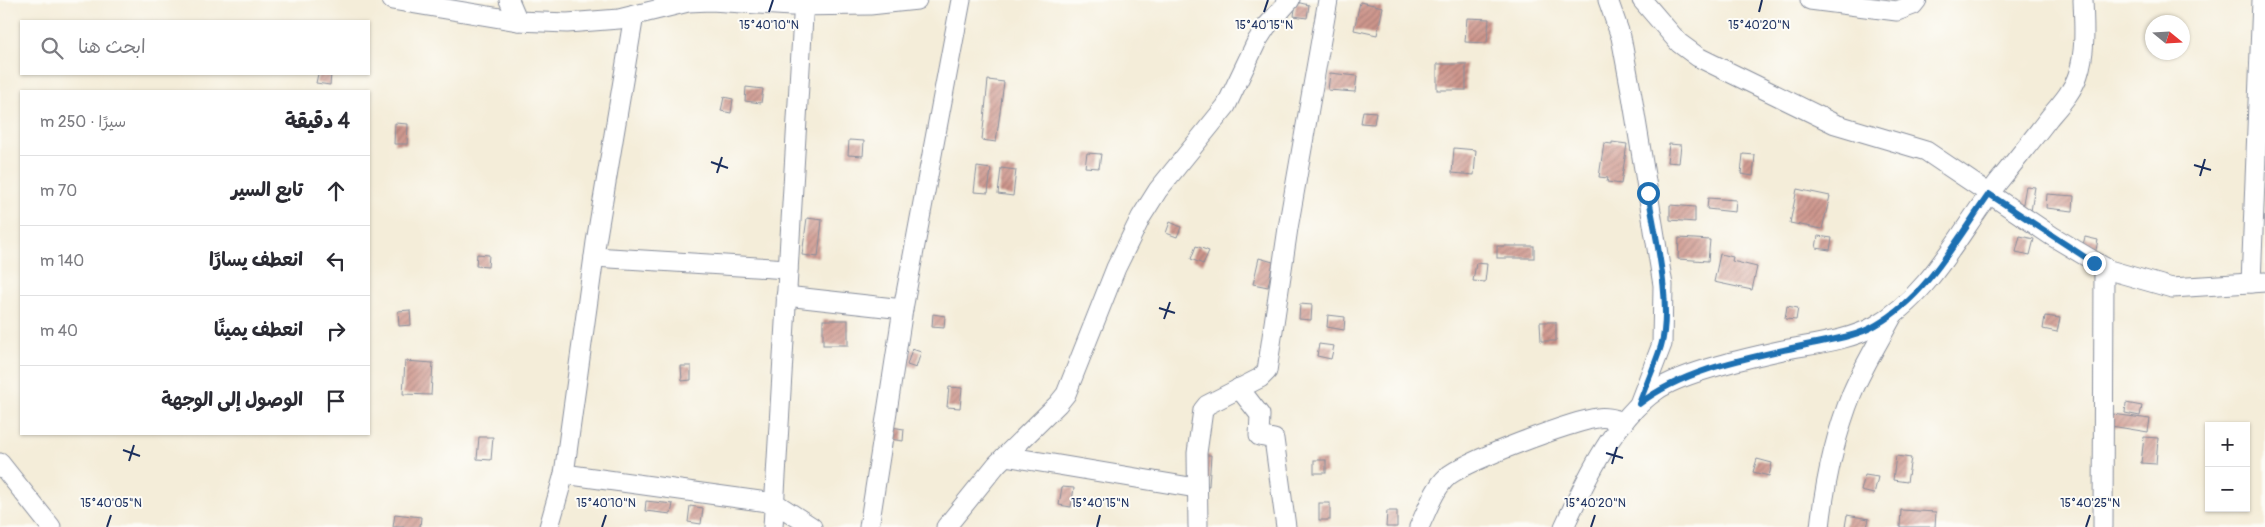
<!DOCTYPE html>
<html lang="ar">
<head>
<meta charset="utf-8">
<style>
	:root { --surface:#fff; --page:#f7f7f7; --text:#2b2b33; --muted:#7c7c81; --line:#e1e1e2 }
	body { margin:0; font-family:Pangolin,"Playpen Sans Arabic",sans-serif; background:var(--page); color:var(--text); direction:rtl }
	.controls { position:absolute; right:15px; bottom:15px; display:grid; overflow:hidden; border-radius:0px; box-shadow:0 1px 4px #0004 }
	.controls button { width:45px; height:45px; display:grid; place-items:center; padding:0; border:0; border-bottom:1px solid var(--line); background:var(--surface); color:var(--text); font:25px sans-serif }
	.compass { position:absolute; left:2145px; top:15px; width:45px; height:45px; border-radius:50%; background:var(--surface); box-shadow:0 1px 4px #0004; rotate:108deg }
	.stop { position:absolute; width:15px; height:15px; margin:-11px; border:4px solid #1f6fb2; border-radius:50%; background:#fff }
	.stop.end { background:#1f6fb2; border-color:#fff; box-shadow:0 1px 5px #0008 }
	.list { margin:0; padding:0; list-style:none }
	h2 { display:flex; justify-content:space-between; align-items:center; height:65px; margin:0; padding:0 20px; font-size:21px }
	h2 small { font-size:16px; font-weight:400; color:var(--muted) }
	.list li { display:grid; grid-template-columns:32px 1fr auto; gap:15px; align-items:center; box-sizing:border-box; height:70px; padding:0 20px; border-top:1px solid var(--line) }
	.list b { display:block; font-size:19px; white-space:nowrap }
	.list em { font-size:16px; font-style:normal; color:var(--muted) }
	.icon { flex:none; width:28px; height:28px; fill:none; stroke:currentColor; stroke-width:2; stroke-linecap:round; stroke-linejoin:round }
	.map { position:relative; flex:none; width:2265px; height:527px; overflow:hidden; direction:ltr }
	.search { position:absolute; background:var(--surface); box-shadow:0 1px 4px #0004; left:20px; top:20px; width:350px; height:55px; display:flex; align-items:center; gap:12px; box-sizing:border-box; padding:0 18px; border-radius:0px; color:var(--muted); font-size:19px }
	.panel { position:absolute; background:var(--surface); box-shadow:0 1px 4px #0004; left:20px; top:90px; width:350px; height:345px; border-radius:0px; direction:rtl }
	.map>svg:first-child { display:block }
	.building { fill:url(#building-hatch) }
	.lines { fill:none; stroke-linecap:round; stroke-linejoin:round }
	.street-casing { stroke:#888e9c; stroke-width:21 }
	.street { stroke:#fff; stroke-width:19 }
	.route { stroke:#1f6fb2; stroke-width:6 }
	.ticks { fill:none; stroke:#1b2f5e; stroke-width:2 }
	.ticks-label { font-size:12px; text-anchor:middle; fill:#1b2f5e; stroke:#fdfcf7; stroke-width:4; stroke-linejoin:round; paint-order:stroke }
</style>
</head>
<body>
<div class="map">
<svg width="2265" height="527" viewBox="0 0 2265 527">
	<defs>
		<pattern id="building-hatch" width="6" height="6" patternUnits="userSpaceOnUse" patternTransform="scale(1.25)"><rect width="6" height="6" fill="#ce968c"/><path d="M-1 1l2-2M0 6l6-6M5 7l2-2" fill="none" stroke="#a67b76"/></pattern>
	</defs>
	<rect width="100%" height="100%" fill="#fdfcf7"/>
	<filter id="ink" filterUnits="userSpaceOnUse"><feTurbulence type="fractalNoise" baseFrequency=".02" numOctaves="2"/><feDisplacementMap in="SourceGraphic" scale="10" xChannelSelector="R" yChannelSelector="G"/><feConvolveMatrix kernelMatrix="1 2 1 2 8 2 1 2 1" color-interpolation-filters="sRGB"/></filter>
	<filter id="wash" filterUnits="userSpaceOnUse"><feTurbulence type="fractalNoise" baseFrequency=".0096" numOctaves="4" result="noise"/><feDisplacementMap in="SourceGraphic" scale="20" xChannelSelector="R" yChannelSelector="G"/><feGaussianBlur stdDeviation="1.12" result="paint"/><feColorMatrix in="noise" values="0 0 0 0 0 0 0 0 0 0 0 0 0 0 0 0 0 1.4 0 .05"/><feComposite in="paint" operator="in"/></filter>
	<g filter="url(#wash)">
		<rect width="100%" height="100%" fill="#f4edd9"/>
		<g id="blocks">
			<g class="building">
				<polygon points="1296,2 1309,5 1307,18 1294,16"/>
				<polygon points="1360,2 1383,7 1377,35 1354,30"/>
				<polygon points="1467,18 1489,19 1487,43 1465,42"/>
				<rect x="1437" y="64" width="29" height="26"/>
				<polygon points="1330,73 1357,76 1355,92 1328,90"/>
				<polygon points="318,74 331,74 330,85 316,83"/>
				<polygon points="988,80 1004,82 996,142 982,140"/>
				<polygon points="746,87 763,89 761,103 745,101"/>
				<polygon points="724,97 733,99 731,113 721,111"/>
				<polygon points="1363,111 1376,112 1374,124 1361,123"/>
				<polygon points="395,123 408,124 407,144 394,144"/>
				<polygon points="849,140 864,141 863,156 848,155"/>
				<polygon points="1612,142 1627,144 1621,184 1607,182 1608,178 1599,177 1604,143 1612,144"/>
				<polygon points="1669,144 1681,145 1679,163 1667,162"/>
				<polygon points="1454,148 1476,150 1474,175 1452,173"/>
				<polygon points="1087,153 1101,154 1099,168 1085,167"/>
				<polygon points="1743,154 1755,155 1753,176 1741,174"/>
				<polygon points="977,167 991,169 988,193 974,192"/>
				<polygon points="1001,168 1016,170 1013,196 998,194"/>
				<polygon points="2026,186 2035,187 2031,211 2022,209"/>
				<polygon points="1797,189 1830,196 1822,229 1790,223"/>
				<polygon points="2047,194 2074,196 2073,211 2046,208"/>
				<polygon points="1708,198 1736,200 1735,212 1707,209"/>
				<polygon points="1670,205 1695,207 1695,222 1670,220"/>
				<polygon points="807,218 822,220 818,257 802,255"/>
				<polygon points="1170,222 1181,227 1177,237 1166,233"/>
				<polygon points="1818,236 1832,238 1830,250 1816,248"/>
				<polygon points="2020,236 2034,239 2030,255 2016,252"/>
				<polygon points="2085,237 2098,240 2095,255 2081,252"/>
				<polygon points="1679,238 1710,240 1708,261 1678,259"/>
				<polygon points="1196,246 1209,251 1203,264 1191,259"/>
				<rect x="1497" y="246" width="37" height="12"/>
				<polygon points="477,254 489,255 488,267 476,266"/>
				<polygon points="1720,254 1733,257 1732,261 1757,267 1752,290 1714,282"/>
				<polygon points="1259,258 1273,262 1268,287 1253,284"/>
				<polygon points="1476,263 1487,264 1485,282 1473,281"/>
				<polygon points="1300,304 1312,305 1311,320 1299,319"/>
				<polygon points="1787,306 1798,308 1796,320 1785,319"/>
				<polygon points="410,310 411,325 399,326 398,311"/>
				<polygon points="933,314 945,316 944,328 932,327"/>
				<polygon points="1328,315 1345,317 1344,330 1327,327"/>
				<polygon points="2045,316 2060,318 2057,332 2043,329"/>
				<rect x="823" y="320" width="25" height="25"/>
				<polygon points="1540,322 1556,322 1556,341 1541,341"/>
				<polygon points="1319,344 1334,346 1331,359 1317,356"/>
				<polygon points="912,349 921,352 916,368 907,365"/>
				<polygon points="405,361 433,363 431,395 403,394"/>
				<polygon points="681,366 691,366 691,380 682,381"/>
				<polygon points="949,387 962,388 960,408 947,407"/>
				<polygon points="2126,403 2142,406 2140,416 2125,413"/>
				<polygon points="2113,414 2150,419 2148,432 2111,426"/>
				<polygon points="891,427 904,429 903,441 890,439"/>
				<polygon points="479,437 493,437 491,460 477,459"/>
				<polygon points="2144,437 2158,438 2156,464 2141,463"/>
				<polygon points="1199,455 1211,455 1209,486 1197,485"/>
				<polygon points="1896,456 1911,458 1907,482 1893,480"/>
				<polygon points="1757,459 1772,463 1769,476 1753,472"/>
				<rect x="1314" y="460" width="12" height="13"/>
				<polygon points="1865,475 1878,477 1874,494 1861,491"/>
				<polygon points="1062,487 1074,488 1071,507 1059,505"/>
				<polygon points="646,501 673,504 671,514 645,511"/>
				<rect x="1319" y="503" width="11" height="17"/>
				<polygon points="690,506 703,508 701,524 688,522"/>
				<polygon points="1901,510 1936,512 1935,527 1900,527"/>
				<polygon points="1387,511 1397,511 1397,527 1386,527"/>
				<polygon points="395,514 421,517 420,527 393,527"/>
				<polygon points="1847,515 1869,519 1867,527 1845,527"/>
			</g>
		</g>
	</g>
	<g filter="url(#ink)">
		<use href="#blocks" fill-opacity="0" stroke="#888e9c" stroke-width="1"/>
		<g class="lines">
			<defs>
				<g id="street">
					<polyline points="392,0 518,21 567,23 619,19 688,2 711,1 791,6 870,5 917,0"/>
					<polyline points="509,0 518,21"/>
					<polyline points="1608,0 1621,37 1632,96 1663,285 1662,344 1639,404"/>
					<polyline points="1642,0 1679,43 1698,57 1835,124 1926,151 2052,236 2109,270 2172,288 2265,282"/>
					<polyline points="1810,0 1897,11 1913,5 1917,0"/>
					<polyline points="594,257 788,269"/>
					<polyline points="2251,283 2262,0"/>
					<polyline points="786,296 903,309"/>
					<polyline points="1239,388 1260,415 1259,436 1274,439 1286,527"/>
					<polyline points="1005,456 1196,488"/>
					<polyline points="0,463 51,527"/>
					<polyline points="564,474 775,503 812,527"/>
					<polyline points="549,527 564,474 596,242 634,15"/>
					<polyline points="773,527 804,0"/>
					<polyline points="869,527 903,309 961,0"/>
					<polyline points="946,527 997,464 1058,404 1066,394 1116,268 1141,217 1158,190 1226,106 1257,41 1266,27 1290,0"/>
					<polyline points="1198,527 1197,453 1203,410 1207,405 1260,378 1267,371 1288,228 1328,0"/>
					<path d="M1419,527C1427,511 1434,489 1447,477C1463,462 1575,420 1598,418C1607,416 1616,420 1624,422"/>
					<path d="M1564,527C1585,481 1614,419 1657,390C1683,372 1751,357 1783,350C1813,344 1848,341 1875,326C1931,295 1961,229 1999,181C2016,160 2033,139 2049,118C2059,106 2073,91 2078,75C2086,51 2084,25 2083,0"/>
					<path d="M1820,527C1825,482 1835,436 1852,393C1863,367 1879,341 1893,315"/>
					<polyline points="2103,527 2104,267"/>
				</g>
			</defs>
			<use href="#street" class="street-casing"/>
			<use href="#street" class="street"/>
		</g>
	</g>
	<g class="lines" filter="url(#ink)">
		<path class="route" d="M1648,193C1655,234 1673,307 1661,346C1655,365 1646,385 1639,404C1686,368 1749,358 1806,345C1829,340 1856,337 1876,325C1926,297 1957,239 1989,194L2094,263"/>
	</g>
	<path class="ticks" d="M769,12L773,0M1264,12L1268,0M1759,12L1762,0M711,162L728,168M2194,165L2211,170M717,173L722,157M2200,176L2205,159M1159,308L1175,313M1164,319L1170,302M123,450L140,456M1606,453L1623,458M129,461L134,445M1612,464L1617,447M107,527L111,515M602,527L606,515M1097,527L1100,515M1591,527L1595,515M2086,527L2090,515"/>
	<g class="ticks-label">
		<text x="769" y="29">15°40'10"N</text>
		<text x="1264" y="29">15°40'15"N</text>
		<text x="1759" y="29">15°40'20"N</text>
		<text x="111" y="507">15°40'05"N</text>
		<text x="606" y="507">15°40'10"N</text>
		<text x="1100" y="507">15°40'15"N</text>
		<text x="1595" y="507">15°40'20"N</text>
		<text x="2090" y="507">15°40'25"N</text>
	</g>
</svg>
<div class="controls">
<button>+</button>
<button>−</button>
</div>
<svg class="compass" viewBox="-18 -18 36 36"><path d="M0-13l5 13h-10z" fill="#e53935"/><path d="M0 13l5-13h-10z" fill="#7c7c81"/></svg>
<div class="stop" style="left:1648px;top:193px"></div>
<div class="stop end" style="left:2094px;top:263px"></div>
<div class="search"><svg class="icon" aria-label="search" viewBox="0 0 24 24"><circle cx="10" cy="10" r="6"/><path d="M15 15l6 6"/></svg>ابحث هنا</div>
<section class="panel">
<h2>4 دقيقة<small>سيرًا · 250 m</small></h2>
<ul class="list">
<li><svg class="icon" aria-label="ahead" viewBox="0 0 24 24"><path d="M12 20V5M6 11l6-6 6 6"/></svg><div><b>تابع السير</b></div><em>70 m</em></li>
<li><svg class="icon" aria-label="left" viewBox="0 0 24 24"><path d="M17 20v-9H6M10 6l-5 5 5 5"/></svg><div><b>انعطف يسارًا</b></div><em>140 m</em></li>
<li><svg class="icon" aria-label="right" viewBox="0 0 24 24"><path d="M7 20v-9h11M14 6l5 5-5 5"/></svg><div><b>انعطف يمينًا</b></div><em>40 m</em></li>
<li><svg class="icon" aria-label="arrive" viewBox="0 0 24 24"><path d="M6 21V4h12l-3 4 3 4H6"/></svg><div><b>الوصول إلى الوجهة</b></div></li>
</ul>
</section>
</div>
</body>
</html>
